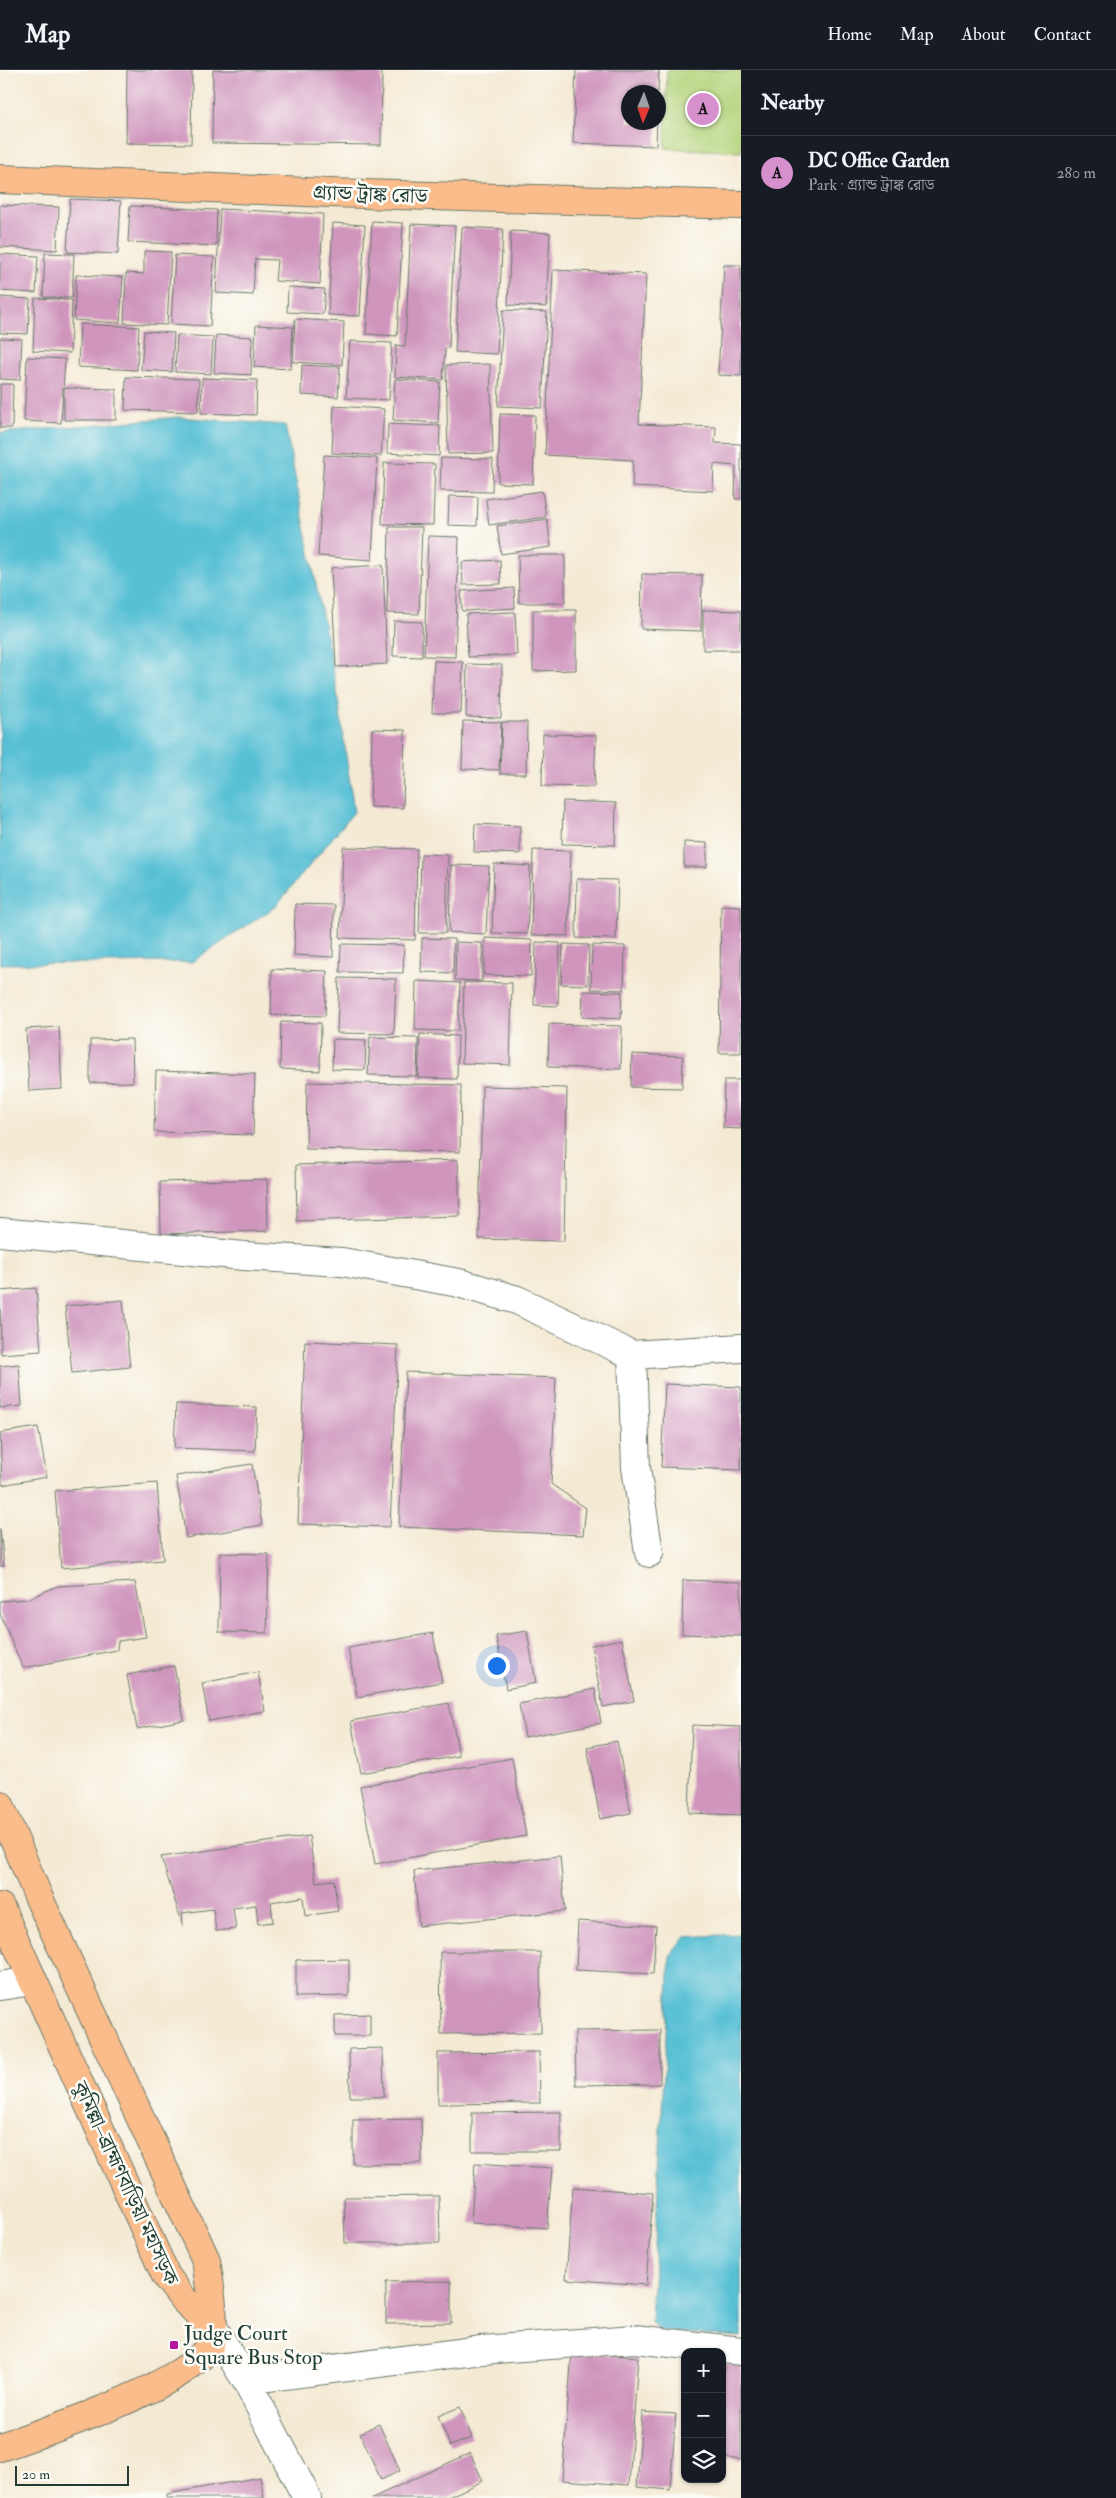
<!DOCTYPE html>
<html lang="en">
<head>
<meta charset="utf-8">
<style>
	:root { --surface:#171b24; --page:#20242c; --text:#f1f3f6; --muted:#9ea1a6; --line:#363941; --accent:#d690ce }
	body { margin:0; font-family:"IM FELL Double Pica","Noto Serif Bengali",serif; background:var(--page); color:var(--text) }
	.controls { position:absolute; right:15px; bottom:15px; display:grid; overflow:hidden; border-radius:10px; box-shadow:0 1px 4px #0004 }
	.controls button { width:45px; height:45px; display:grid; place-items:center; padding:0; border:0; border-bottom:1px solid var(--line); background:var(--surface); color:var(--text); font:25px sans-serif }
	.compass { position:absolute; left:621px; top:15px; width:45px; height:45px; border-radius:50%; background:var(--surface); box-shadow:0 1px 4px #0004; rotate:182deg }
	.scale { position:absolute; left:15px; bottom:12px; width:114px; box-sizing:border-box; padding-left:5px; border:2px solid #1f3d34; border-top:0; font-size:14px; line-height:18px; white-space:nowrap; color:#1f3d34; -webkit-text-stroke:4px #fdfcf7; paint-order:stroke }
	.you { position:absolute; left:496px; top:1595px; width:18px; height:18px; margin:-12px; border:4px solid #fff; border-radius:50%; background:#1a73e8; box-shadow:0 0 0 8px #1a73e833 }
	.badge { display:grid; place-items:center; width:32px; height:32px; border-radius:50%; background:var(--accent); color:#111; font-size:16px; font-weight:700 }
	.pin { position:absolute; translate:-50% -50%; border:2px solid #fff; box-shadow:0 1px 5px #0006 }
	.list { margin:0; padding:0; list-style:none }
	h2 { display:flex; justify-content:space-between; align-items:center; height:65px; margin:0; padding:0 20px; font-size:21px }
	h2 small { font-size:16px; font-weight:400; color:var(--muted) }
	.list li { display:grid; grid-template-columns:32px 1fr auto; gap:15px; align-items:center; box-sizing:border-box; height:75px; padding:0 20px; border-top:1px solid var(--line) }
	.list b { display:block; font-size:19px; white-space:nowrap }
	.list p { margin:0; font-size:16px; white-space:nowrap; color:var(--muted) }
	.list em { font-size:16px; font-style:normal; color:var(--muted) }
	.icon { flex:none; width:28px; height:28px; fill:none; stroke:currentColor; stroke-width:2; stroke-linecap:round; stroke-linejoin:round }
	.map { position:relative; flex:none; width:741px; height:2428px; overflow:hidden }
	header { display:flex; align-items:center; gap:30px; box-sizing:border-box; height:70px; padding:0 25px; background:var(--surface); border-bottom:1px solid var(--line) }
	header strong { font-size:24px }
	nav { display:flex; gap:28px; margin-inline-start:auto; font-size:18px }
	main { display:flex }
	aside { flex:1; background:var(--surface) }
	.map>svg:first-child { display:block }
	.green { fill:#b3d37a; stroke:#698857 }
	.water { fill:#58c0d5; stroke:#3c7e84 }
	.building { fill:#cf95bd }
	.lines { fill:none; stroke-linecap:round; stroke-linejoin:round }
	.minor-casing { stroke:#6a7a6c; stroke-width:30 }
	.highway-casing { stroke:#6a7a6c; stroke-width:30 }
	.minor { stroke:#fff; stroke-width:28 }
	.highway { stroke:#fabc8b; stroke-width:28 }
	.poi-dot { fill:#b5179e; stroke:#fdfcf7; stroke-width:2 }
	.labels { text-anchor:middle; stroke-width:5; stroke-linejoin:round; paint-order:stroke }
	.street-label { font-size:21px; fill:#1f3d34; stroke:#fdfcf7 }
	.poi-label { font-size:21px; fill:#1f3d34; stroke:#fdfcf7; text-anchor:start }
</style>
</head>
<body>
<header>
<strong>Map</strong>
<nav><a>Home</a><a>Map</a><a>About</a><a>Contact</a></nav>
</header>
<main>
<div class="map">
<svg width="741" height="2428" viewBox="0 0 741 2428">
	<rect width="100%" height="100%" fill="#fdfcf7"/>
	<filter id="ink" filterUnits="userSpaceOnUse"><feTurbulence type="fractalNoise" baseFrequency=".02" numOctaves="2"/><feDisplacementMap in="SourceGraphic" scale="10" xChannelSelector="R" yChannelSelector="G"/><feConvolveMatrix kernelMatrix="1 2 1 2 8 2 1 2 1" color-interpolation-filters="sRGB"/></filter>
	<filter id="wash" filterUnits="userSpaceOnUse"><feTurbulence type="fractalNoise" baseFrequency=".0096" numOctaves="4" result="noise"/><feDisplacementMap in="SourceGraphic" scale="20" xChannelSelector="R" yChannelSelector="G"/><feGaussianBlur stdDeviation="1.12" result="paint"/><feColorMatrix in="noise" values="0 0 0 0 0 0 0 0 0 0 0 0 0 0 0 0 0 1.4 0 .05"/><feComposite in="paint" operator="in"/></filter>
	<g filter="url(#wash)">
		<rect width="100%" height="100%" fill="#f4ead4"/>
		<polygon class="green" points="667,0 741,0 741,82 665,78"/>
		<g class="water">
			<polygon points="178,347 285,355 337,621 354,742 275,837 192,892 0,894 0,363"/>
			<polygon points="741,1864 741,2267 661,2261 651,2252 670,1886 685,1867"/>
		</g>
		<g id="blocks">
			<g class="building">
				<polygon points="127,0 192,0 191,74 126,73"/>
				<polygon points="213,0 382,0 381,75 212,73"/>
				<polygon points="576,0 659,0 658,22 628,22 628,52 657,52 656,76 573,73"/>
				<polygon points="70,129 121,131 118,184 67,182"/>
				<polygon points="0,135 59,137 57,180 0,177"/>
				<polygon points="130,136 217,140 216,176 128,172"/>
				<polygon points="220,139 323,144 320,214 275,211 277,190 255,189 253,225 216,223"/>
				<polygon points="372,151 403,153 397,266 366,264"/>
				<polygon points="333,153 365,155 360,246 328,245"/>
				<polygon points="411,154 455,156 449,278 445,278 443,310 395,307 396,275 405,276"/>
				<polygon points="462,157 503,159 497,284 455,282"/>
				<polygon points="511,161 550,163 546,237 508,235"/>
				<polygon points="144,181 171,182 167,255 124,253 126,203 144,204"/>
				<polygon points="45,183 74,184 72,228 43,227"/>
				<polygon points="0,184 38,186 36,223 0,221"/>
				<polygon points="175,185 214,187 210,256 171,254"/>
				<polygon points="724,195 741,195 741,306 718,305"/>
				<polygon points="553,200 646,204 639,354 716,357 715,373 741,374 741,429 735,429 736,396 714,394 713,421 632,417 633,390 545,385"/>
				<polygon points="76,205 123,207 120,253 74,250"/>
				<polygon points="288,217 325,219 323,244 287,242"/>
				<polygon points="0,227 30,229 28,264 0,263"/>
				<polygon points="35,228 72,230 70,283 33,281"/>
				<polygon points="503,240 547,242 542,338 498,336"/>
				<polygon points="295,249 344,252 342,295 293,292"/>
				<polygon points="80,254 139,257 137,300 78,297"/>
				<polygon points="256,255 293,257 291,299 254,297"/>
				<polygon points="144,261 174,263 172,302 141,300"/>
				<polygon points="177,265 213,267 211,304 175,302"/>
				<polygon points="216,265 252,267 251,305 214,303"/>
				<polygon points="0,268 22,269 20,310 0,309"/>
				<polygon points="350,271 392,273 389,330 346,328"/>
				<polygon points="27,287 65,289 61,353 24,351"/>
				<polygon points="490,294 493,383 448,384 446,295"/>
				<polygon points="302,295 340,297 338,327 301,325"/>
				<polygon points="126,307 199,309 198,342 125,340"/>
				<polygon points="202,308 257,310 256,345 201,343"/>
				<polygon points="395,309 440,312 438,353 393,350"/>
				<polygon points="0,314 13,314 12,358 0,358"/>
				<polygon points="64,318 116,319 116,350 64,350"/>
				<polygon points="334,336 384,339 381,386 332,383"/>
				<polygon points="500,344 535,345 533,414 498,413"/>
				<polygon points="388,354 440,356 439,386 387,383"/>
				<polygon points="324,385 377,388 372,490 318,486"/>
				<polygon points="441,388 493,389 492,422 440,421"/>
				<polygon points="384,393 435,394 433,455 382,454"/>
				<polygon points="542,421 546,447 489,455 486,429"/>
				<polygon points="449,426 478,427 477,456 448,455"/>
				<polygon points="547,449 551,477 501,484 497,456"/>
				<polygon points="389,457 422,457 419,544 387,543"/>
				<polygon points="428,466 459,467 455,587 424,586"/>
				<polygon points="518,485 565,485 565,533 519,533"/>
				<polygon points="500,490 501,514 463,515 462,492"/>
				<polygon points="383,495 387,594 336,597 331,498"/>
				<polygon points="642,504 702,505 701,561 641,559"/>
				<polygon points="514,518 515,538 462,541 461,521"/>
				<polygon points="533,540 576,540 576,600 533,601"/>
				<polygon points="703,540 741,541 741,580 703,580"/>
				<polygon points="515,542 517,585 468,587 466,544"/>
				<polygon points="394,551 422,552 422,587 393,586"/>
				<polygon points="434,591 463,592 461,643 432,643"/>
				<polygon points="467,594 502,595 501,648 466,647"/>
				<polygon points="463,651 501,652 499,700 462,699"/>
				<polygon points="502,652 527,652 526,704 500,704"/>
				<polygon points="372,659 405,660 403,738 370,737"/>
				<polygon points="543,664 596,665 594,717 542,716"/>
				<polygon points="563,731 616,733 615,775 562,774"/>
				<polygon points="475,754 520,756 520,784 474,782"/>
				<polygon points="684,772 707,773 707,797 684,797"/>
				<polygon points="343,777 417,779 415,870 340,868"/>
				<polygon points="533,780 571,781 568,866 531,865"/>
				<polygon points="421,784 448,785 446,863 419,863"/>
				<polygon points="494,794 530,796 527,864 492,863"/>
				<polygon points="451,795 489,796 486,864 449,862"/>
				<polygon points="577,809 618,810 616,869 576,868"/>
				<polygon points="295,834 334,835 333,887 294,885"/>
				<polygon points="721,835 741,836 741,983 719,983"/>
				<polygon points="422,868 454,869 453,903 421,902"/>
				<polygon points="485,868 532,870 531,906 484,905"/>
				<polygon points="456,872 482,873 482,911 455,910"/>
				<polygon points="536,872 560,873 558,936 534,935"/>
				<polygon points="341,874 404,875 403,903 340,902"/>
				<polygon points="563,874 589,875 588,915 561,914"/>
				<polygon points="592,875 625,876 624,920 591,919"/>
				<polygon points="272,899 327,901 325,946 271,945"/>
				<polygon points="339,908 396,909 394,964 337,963"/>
				<polygon points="416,911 460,913 458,961 415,960"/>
				<polygon points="464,912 512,913 510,995 462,993"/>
				<polygon points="583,921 622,922 621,949 582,947"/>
				<polygon points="281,952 321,953 320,1001 280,999"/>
				<polygon points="549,954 622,956 621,999 548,997"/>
				<polygon points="59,957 62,1019 29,1021 26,959"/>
				<polygon points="420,964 458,966 457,1009 418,1008"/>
				<polygon points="370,967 418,968 417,1006 368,1005"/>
				<polygon points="132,969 133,1012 90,1013 90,970"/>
				<polygon points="333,969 366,970 365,1000 332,999"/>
				<polygon points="632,984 683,986 682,1018 631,1017"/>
				<polygon points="156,1001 255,1004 253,1065 154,1062"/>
				<polygon points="724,1010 741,1010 741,1059 723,1058"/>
				<polygon points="307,1012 461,1015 460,1082 306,1079"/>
				<polygon points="482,1016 567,1018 564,1171 479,1169"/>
				<polygon points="458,1090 460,1146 297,1151 296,1095"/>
				<polygon points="267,1109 268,1161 161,1164 160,1112"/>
				<polygon points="36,1218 41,1281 1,1284 0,1221"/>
				<polygon points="123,1230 130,1297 72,1303 65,1236"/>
				<polygon points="305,1271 398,1275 390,1457 298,1454"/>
				<polygon points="19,1294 22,1336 0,1338 0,1296"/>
				<polygon points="406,1302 556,1308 551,1414 586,1438 583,1465 399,1457"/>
				<polygon points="665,1314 741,1317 741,1400 661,1397"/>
				<polygon points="176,1334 257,1337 255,1381 174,1378"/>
				<polygon points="38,1357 47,1407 2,1415 0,1363"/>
				<polygon points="252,1394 262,1455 186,1468 176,1406"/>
				<polygon points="157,1413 163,1490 61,1498 55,1421"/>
				<polygon points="0,1459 4,1496 0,1496"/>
				<polygon points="220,1483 269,1484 267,1563 219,1562"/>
				<polygon points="683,1510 741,1512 741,1566 682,1564"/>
				<polygon points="135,1512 146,1567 118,1571 117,1580 23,1598 0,1544 0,1531 28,1529 57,1516"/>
				<polygon points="527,1561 536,1613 506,1619 496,1566"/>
				<polygon points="433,1563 442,1612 357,1627 348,1578"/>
				<polygon points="622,1569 634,1631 603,1637 591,1575"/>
				<polygon points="174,1596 184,1650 137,1659 127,1605"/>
				<polygon points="258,1602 265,1641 209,1651 202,1613"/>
				<polygon points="595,1619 601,1653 525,1667 519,1634"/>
				<polygon points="449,1633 459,1686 361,1703 351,1651"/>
				<polygon points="692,1655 741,1657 741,1745 689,1743"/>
				<polygon points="617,1671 631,1743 600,1749 587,1677"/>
				<polygon points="512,1688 526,1766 375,1794 360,1716"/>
				<polygon points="309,1766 316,1812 334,1810 338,1841 305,1846 303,1827 271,1832 273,1852 258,1854 256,1835 233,1838 236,1859 216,1861 213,1839 182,1843 183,1856 161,1787"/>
				<polygon points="560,1786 565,1841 419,1856 414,1801"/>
				<polygon points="578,1851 656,1856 653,1904 576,1900"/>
				<polygon points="440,1882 540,1882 541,1963 441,1964"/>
				<polygon points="349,1889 349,1926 296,1927 296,1890"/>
				<polygon points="370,1944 370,1966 335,1966 335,1945"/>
				<polygon points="660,1960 660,2014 576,2015 575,1961"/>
				<polygon points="383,1978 384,2027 350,2027 349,1979"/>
				<polygon points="539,1982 540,2033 438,2034 438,1983"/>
				<polygon points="561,2042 561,2081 472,2081 472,2043"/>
				<polygon points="421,2049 422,2093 353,2094 353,2050"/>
				<polygon points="475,2093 552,2098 547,2158 471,2153"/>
				<polygon points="573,2117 653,2123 646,2215 566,2209"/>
				<polygon points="439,2126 440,2173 345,2173 344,2127"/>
				<polygon points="451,2211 451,2253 386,2254 386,2212"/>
				<polygon points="572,2282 638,2287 629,2415 562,2410"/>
				<polygon points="724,2292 741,2295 741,2390 722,2387"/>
				<polygon points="460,2337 472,2368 450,2376 438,2346"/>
				<polygon points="642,2342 676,2344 670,2420 637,2417"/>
				<polygon points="379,2354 400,2401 381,2410 360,2363"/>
				<polygon points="470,2383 483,2411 446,2428 372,2428"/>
				<polygon points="260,2407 264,2428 167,2428 167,2424"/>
			</g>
		</g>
	</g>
	<g filter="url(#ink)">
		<use href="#blocks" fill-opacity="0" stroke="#6a7a6c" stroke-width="1"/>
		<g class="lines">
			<defs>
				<g id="minor">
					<polyline points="0,1162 244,1186 342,1192 459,1213 517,1230 632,1285 636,1398 649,1483"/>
					<polyline points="632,1285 741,1278"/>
					<polyline points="0,1916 32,1911"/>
					<polyline points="212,2256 246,2310 307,2428"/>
					<polyline points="246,2310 482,2280 635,2269 741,2281"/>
				</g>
				<g id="highway">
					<polyline points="0,109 330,123 741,135"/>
					<path d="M0,1735L38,1826L206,2190C209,2211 217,2255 210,2274C194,2313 42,2363 0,2377"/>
					<polyline points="0,1837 166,2206 184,2230 212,2256"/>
				</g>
			</defs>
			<use href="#minor" class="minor-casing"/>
			<use href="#highway" class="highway-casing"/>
			<use href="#minor" class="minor"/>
			<use href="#highway" class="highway"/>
		</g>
	</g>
	<rect class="poi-dot" x="169" y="2270" width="10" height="10" rx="2.5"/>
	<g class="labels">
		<g class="street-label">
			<text transform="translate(370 124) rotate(2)" y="7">গ্র্যান্ড ট্রাঙ্ক রোড</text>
			<text transform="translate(126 2113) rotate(65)" y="7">কুমিল্লা–ব্রাহ্মণবাড়িয়া মহাসড়ক</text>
		</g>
		<g class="poi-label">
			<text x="184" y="2270">Judge Court<tspan x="184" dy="24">Square Bus Stop</tspan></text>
		</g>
	</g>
</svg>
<div class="controls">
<button>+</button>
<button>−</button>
<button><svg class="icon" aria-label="layers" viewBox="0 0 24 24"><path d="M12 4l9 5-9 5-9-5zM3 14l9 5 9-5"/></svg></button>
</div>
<svg class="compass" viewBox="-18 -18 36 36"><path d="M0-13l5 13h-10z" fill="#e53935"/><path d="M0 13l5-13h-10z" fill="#9ea1a6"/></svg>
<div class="scale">20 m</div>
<div class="you"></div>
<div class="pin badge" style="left:703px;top:39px">A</div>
</div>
<aside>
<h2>Nearby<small></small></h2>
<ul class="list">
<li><span class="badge">A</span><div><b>DC Office Garden</b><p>Park · গ্র্যান্ড ট্রাঙ্ক রোড</p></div><em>280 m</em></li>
</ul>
</aside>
</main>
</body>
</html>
